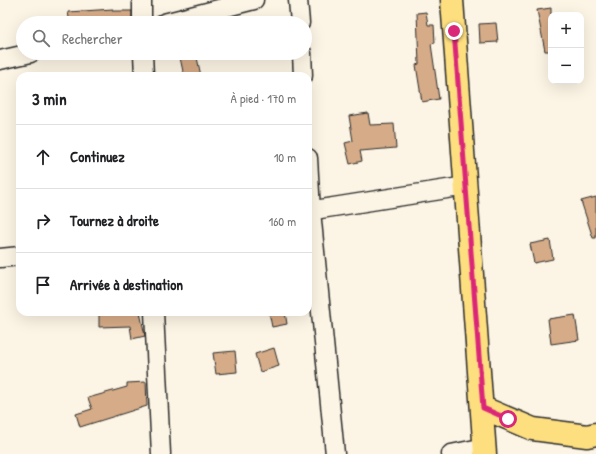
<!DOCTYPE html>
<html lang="fr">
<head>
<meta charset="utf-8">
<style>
	:root { --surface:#fff; --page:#f2f2f2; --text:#202124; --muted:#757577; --line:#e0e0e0 }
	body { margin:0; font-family:"Patrick Hand",sans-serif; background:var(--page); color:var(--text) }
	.controls { position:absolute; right:12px; top:12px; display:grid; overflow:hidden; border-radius:8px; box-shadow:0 4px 16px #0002 }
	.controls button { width:36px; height:36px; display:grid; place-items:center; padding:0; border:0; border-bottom:1px solid var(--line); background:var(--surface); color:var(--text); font:20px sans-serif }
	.stop { position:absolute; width:12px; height:12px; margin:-9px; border:3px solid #db2777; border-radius:50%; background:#fff }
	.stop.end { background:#db2777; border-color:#fff; box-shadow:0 1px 4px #0008 }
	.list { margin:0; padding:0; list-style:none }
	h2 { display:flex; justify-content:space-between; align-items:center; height:52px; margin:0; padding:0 16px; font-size:17px }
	h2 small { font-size:13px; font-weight:400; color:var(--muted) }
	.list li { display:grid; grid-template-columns:26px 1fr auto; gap:12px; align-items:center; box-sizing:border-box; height:64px; padding:0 16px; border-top:1px solid var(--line) }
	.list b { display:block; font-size:15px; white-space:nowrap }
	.list em { font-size:13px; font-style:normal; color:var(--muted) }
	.icon { flex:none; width:22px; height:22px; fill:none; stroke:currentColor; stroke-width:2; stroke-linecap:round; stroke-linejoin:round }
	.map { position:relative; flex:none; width:596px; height:454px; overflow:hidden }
	.search { position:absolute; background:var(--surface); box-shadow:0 4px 16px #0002; left:16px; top:16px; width:296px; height:44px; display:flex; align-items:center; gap:10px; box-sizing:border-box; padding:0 14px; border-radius:22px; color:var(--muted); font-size:15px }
	.panel { position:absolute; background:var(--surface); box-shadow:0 4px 16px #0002; left:16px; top:72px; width:296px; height:244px; border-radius:12px }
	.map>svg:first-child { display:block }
	.building { fill:#d6ab87; stroke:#2b2b2b }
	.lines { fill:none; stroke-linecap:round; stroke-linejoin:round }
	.minor-casing { stroke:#2b2b2b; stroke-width:21 }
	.major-casing { stroke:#2b2b2b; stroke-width:25 }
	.minor { stroke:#fcf5e5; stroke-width:18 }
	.major { stroke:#fedf80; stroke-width:22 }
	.route { stroke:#db2777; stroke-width:5 }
</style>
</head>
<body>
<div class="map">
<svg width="596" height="454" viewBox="0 0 596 454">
	<rect width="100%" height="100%" fill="#fcf5e5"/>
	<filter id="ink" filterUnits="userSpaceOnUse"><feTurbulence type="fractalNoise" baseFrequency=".025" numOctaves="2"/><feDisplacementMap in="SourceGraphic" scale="8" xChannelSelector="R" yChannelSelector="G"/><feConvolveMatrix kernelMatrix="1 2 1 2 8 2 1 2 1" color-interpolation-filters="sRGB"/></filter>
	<g filter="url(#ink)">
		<g class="building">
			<polygon points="551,8 551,51 545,51 537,10"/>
			<polygon points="113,9 113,11 132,11 132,23 70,23 68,12"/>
			<polygon points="426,12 428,25 434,25 435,43 431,44 439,99 422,102 416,65 419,64 417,13"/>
			<polygon points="496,23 498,42 480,43 479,24"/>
			<polygon points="179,53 196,53 201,76 184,76"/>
			<polygon points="368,113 370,125 394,124 396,148 360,151 362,161 350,164 345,143 353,141 349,116"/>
			<polygon points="596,197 596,238 593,238 581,201"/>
			<polygon points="550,240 553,259 534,263 530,244"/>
			<polygon points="99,312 140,312 145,336 132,339 130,326 99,327"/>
			<polygon points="269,312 285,312 287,324 272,327"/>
			<polygon points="575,315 579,340 551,344 548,319"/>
			<polygon points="274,348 279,366 260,372 255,354"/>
			<polygon points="235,351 237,372 216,374 213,353"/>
			<polygon points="146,382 147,406 80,427 76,414 92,409 88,398 127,387 127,383"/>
		</g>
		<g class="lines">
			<defs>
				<g id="minor">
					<polyline points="142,0 142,23"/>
					<polyline points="298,0 300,23"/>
					<polyline points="164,23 254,0"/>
					<polyline points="143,53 144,76"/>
					<polyline points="302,53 303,76"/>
					<polyline points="0,60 31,53"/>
					<polyline points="308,158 311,211 335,454"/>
					<polyline points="308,211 466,186"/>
					<polyline points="0,258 20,256"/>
					<polyline points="154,312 161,454"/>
					<polyline points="451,454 485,447"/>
				</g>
				<g id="major">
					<polyline points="452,0 485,454"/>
					<polyline points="483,408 533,429 587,436 596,434"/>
				</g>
			</defs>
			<use href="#minor" class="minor-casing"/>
			<use href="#major" class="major-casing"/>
			<use href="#minor" class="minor"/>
			<use href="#major" class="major"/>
		</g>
	</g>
	<g class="lines" filter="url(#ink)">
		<polyline class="route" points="454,31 483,408 508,419"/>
	</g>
</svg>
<div class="controls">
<button>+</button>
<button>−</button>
</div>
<div class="stop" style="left:508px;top:419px"></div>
<div class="stop end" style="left:454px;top:31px"></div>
<div class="search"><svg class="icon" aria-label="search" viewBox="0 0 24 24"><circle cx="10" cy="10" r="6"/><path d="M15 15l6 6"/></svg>Rechercher</div>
<section class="panel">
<h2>3 min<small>À pied · 170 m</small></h2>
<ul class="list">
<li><svg class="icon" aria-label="ahead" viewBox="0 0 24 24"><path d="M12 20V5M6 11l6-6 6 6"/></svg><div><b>Continuez</b></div><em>10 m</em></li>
<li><svg class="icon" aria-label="right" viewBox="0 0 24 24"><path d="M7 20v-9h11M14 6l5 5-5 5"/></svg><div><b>Tournez à droite</b></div><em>160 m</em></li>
<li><svg class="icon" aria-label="arrive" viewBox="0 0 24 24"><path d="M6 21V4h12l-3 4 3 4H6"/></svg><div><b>Arrivée à destination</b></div></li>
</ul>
</section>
</div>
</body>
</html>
